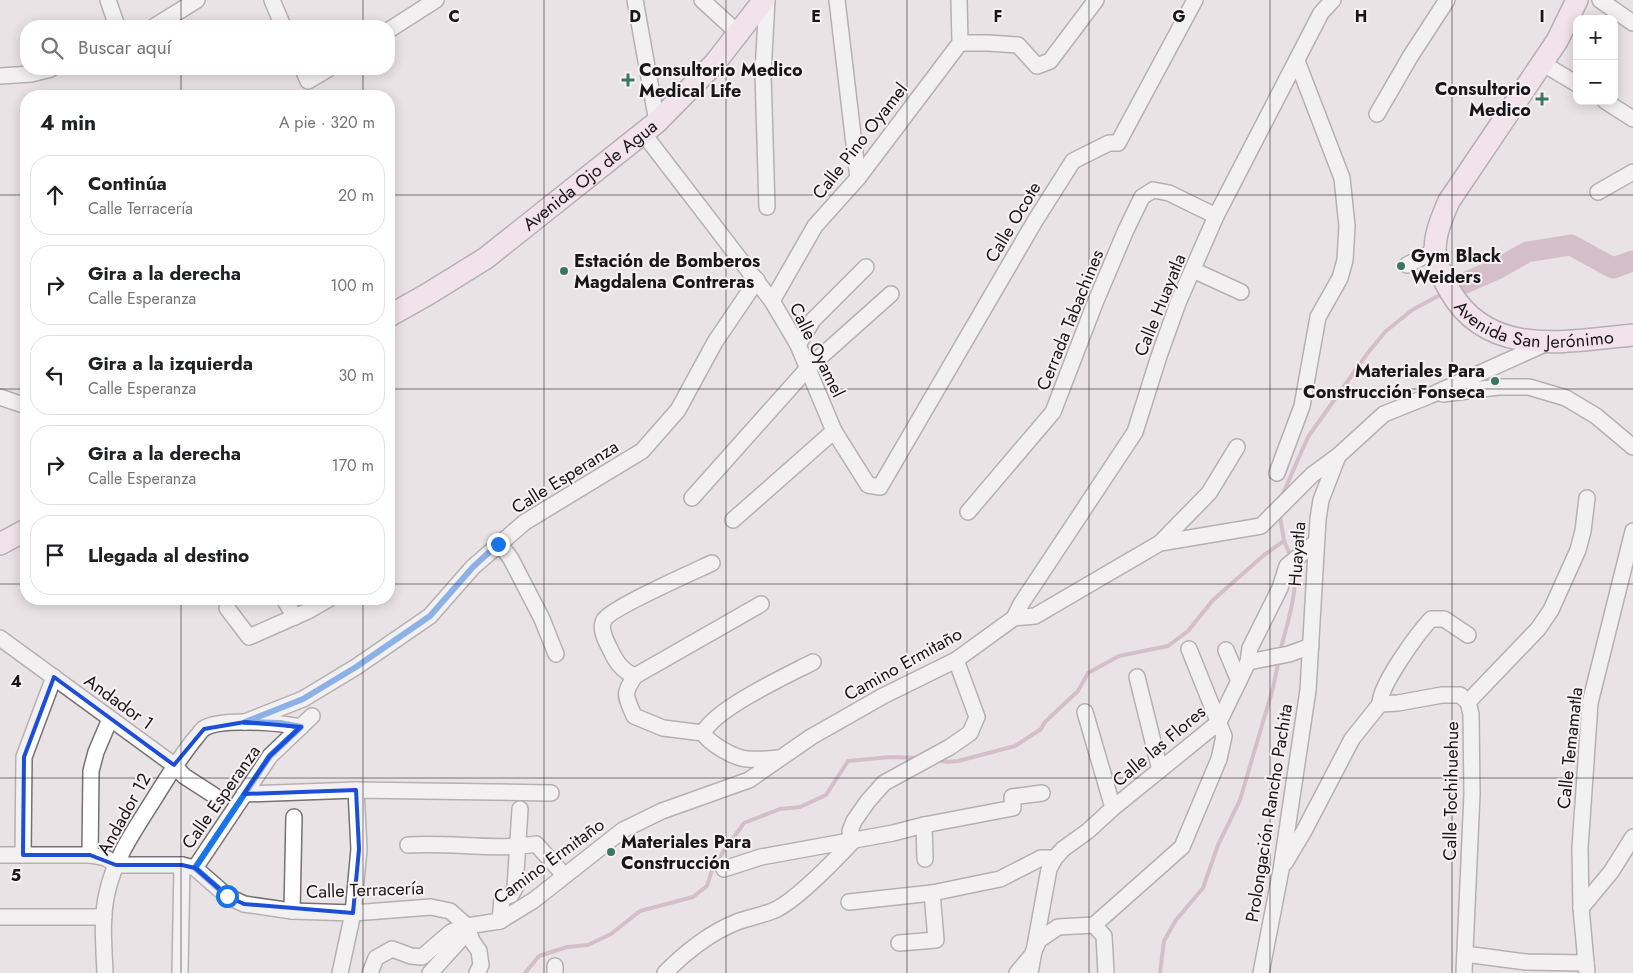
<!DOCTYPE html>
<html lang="es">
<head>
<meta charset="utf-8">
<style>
	:root { --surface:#fff; --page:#f2f2f2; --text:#202124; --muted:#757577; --line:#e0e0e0 }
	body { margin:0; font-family:Jost,sans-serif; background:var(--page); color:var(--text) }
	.controls { position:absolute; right:15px; top:15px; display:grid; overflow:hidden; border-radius:10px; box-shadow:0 2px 12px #0003 }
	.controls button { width:45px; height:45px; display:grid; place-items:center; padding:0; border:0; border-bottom:1px solid var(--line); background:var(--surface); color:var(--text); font:25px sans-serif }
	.stop { position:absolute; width:15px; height:15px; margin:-11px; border:4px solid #1a73e8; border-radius:50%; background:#fff }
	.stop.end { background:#1a73e8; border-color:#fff; box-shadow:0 1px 5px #0008 }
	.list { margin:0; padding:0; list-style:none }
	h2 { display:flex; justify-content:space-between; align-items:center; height:65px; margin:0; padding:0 20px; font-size:21px }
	h2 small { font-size:16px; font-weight:400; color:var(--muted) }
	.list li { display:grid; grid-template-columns:32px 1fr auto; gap:15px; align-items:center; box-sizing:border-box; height:80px; margin:0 10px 10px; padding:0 10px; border:1px solid var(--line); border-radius:20px }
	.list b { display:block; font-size:19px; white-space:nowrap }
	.list p { margin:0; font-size:16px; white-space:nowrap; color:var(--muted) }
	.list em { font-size:16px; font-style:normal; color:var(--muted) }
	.icon { flex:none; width:28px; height:28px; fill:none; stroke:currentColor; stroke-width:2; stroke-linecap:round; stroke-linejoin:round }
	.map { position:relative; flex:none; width:1633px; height:973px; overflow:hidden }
	.search { position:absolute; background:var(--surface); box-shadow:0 2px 12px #0003; left:20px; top:20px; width:375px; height:55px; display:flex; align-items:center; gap:12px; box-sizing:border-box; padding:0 18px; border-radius:20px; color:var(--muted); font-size:19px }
	.panel { position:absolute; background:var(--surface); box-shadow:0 2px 12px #0003; left:20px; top:90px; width:375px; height:515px; border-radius:20px }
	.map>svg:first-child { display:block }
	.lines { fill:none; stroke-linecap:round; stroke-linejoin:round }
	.stream { stroke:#ba93a7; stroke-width:4 }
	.river { stroke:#ba93a7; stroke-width:21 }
	.street-casing { stroke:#767173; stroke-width:18 }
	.secondary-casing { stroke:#767173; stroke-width:24 }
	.street { stroke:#fff; stroke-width:15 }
	.secondary { stroke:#fde0f0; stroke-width:21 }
	.route { stroke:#1a73e8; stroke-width:6 }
	.marked { fill:none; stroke:#1d4ed8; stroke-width:4; stroke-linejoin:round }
	.grid { fill:none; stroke:#191617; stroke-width:1; stroke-opacity:0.55 }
	.poi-dot { fill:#3b7660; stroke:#f7f1f4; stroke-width:2 }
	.labels { text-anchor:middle; stroke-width:4; stroke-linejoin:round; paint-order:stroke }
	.poi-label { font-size:18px; font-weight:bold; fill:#191617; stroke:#f7f1f4; text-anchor:start }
	.street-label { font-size:18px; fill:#191617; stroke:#f7f1f4 }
	.grid-label { font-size:16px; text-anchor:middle; font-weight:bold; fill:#191617; stroke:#f7f1f4; stroke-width:4; stroke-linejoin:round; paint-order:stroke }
</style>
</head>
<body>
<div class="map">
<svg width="1633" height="973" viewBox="0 0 1633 973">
	<rect width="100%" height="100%" fill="#eae3e6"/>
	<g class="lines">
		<g class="stream">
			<polyline points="1281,498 1308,437 1367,354 1385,332 1412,310 1442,294"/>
			<polyline points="1284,541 1291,557"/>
			<path d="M1280,652C1287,623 1297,597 1295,566"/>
			<polyline points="935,760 947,762 958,761 1015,746 1026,739 1041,729 1045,722 1078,691 1088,673 1119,656 1168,646 1188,631 1213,600 1264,555 1284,541 1280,516"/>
			<polyline points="525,973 539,956 567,947 588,945 611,934 640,911 693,897 707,886 712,870 723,852 744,823 780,809 800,807 826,795 848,761 891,757 919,758"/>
			<polyline points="1160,973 1164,941 1176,920 1203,888 1218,845 1240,800 1273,688 1279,659"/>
		</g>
		<polyline class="river" points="1460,285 1499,268 1527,252 1571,245 1613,268 1633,261"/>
		<defs>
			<g id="street">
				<polyline points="108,0 117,26"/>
				<polyline points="272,0 283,26"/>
				<polyline points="635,0 657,122"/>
				<polyline points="702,0 738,33"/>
				<polyline points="767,0 763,73 767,207"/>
				<polyline points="837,0 858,178"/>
				<polyline points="1600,0 1633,23"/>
				<polyline points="155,26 197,0"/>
				<polyline points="389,30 436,0"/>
				<polyline points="960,43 988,43 1018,45 1037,66 1050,61 1096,0"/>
				<polyline points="1542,63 1577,84"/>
				<polyline points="303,69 308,81 328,69"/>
				<polyline points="0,76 31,74 51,69"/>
				<polyline points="1605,101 1633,119"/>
				<polyline points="1377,114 1410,57 1447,0"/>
				<polyline points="643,133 772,301 798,345 834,431 868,485 880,487 1035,221 1073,161 1109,143 1118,143 1195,0"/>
				<polyline points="1598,192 1633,172"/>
				<polyline points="1407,265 1434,251"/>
				<polyline points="1193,270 1241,292"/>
				<polyline points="772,301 815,226 858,178 960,43 959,0"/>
				<polyline points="798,345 813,320 866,267"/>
				<polyline points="1443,394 1498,387 1529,387 1566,398 1596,416 1633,447"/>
				<polyline points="0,397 26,406"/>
				<polyline points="1277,473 1302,406 1318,317 1340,278 1345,260 1347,226 1342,178 1297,61"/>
				<polyline points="692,498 808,368 891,294"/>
				<polyline points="968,512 1053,412 1095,303 1126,230 1142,197 1153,190 1169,193 1216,216"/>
				<polyline points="733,520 834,431"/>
				<polyline points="1160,543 1209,493 1237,447"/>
				<polyline points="498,544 506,552 511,559 542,619 556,654"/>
				<polyline points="284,599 295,617"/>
				<path d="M761,604L635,676C622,695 626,696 634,716L663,728L703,733C710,744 734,758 747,759C758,760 769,759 779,758"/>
				<polyline points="227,608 249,637 308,611 329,599"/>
				<polyline points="1014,618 1021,604 1135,432 1159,356 1178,303 1216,216 1321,13 1333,0"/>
				<polyline points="0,638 174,765 184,776 215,796"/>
				<polyline points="1226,650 1239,681"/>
				<polyline points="1248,662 1289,654 1311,646"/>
				<path d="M635,676C622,671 616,662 610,649C606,641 599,629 604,620C611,608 695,571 712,563"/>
				<polyline points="1137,677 1160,770"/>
				<polyline points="1468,702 1538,629 1551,610 1578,550 1583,531 1587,498"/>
				<polyline points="1380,704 1398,703 1442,695 1460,695 1468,702 1471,714 1472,794 1464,973"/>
				<path d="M1380,704C1379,686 1418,633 1431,619H1444L1468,635"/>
				<polyline points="1085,712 1113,808"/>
				<polyline points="245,722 303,699 356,667 430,616 473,567 525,522 642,451 678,410 715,342 757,280"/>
				<path d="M703,733C716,708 786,676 813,662"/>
				<polyline points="244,794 356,790 551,793"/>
				<polyline points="924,825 925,859"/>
				<polyline points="854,840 850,831 854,821 868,801 884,783 950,747 970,733 977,717 956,660"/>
				<path d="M408,845C451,842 495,851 536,844L564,875"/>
				<polyline points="0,855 90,855 106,858 116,865 182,865 195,868 227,896 244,904 292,911 353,913 431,907 450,911 467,926 472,941 479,951 481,965 477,973"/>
				<polyline points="23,855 24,757 54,677"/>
				<polyline points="90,855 91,771 96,752 110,719"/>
				<polyline points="1285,863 1304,831 1352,739 1380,704"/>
				<polyline points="195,868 270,756 312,716"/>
				<polyline points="724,869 761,857 893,833 924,825 1013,808 1012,797 1042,793"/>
				<polyline points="849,902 932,893"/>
				<polyline points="1581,908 1611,872 1633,837"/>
				<polyline points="292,911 294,817"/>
				<polyline points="0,917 104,917"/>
				<polyline points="500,921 502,898 511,895 515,888 520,809"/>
				<polyline points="1094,925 1104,936 1106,973"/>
				<polyline points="899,943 936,940 932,893 1000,879 1041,858 1055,858"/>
				<polyline points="1465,954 1526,962 1586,963"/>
				<polyline points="555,966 555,973"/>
				<path d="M105,973C104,947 101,919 107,893C115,855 139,824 159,791C170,773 180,758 193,741C196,738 200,732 203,729C219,717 281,723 301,727"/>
				<polyline points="180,973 182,865"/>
				<polyline points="340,973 353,913 359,849 356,790"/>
				<polyline points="370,973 376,958 392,949 411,956 422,957 451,932 467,926 500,921 534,900 623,830 662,811 749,780 811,737 883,696 956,660 1014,618 1035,616 1160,543 1261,526 1312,475 1339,455 1384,414 1429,396 1547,343"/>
				<polyline points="430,973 461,939 467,926"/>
				<path d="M665,973C684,953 711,932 737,922C750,917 765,915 777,909C800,897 836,859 854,840"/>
				<polyline points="1017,973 1032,955 1039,940 1058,927 1094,925 1182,847 1219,759 1224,736 1189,649"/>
				<polyline points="1030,973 1049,869 1055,858 1063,849 1088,831 1113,808 1219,722 1248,662 1250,648 1280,588 1287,566 1316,542"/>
				<polyline points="1261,973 1281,870 1308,690 1318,519 1321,500 1338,456"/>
				<polyline points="1587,973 1581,908 1580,848 1590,703 1633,531"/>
			</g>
			<g id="secondary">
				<path id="s1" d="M1577,0L1557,41L1449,201C1433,238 1428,254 1450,291C1489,359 1567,341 1633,335"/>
				<path id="s2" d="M389,316L428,294L486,258L657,122L715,63L764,0"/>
				<polyline points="0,544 26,530"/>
			</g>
		</defs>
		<use href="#street" class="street-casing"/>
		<use href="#secondary" class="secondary-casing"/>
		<use href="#street" class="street"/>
		<use href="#secondary" class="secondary"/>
	</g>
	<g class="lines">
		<polyline class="route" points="227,896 195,868 270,756 301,727 280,723 245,722 303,699 356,667 430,616 473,567 498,544"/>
	</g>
	<path d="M0 0H1633V973H0ZM54,677L174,765L204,729L245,722L301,727L270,756L244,794L356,790L359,849L353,913L244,904L227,896L195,868L182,865H116L90,855H23L24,757Z" fill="#eae3e6" fill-opacity=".55" fill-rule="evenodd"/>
	<path class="marked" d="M54,677L174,765L204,729L245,722L301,727L270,756L244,794L356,790L359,849L353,913L244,904L227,896L195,868L182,865H116L90,855H23L24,757Z"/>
	<path class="grid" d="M181,0V26M363,0V26M544,0V973M726,0V973M907,0V973M1089,0V973M1270,0V973M1452,0V973M181,69V96M363,69V96M0,195H26M389,195H1633M0,389H26M389,389H1633M0,584H26M389,584H1633M181,599V973M363,599V973M0,778H1633"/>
	<g class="poi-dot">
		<path d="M625.5 72.5h5v5h5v5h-5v5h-5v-5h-5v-5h5z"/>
		<path d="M1539.5 91.5h5v5h5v5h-5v5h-5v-5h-5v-5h5z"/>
		<circle cx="1401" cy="266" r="5"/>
		<circle cx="564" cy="271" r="5"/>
		<circle cx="1495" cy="381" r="5"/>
		<circle cx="611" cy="852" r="5"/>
	</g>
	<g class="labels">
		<g class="poi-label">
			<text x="639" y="76">Consultorio Medico<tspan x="639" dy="21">Medical Life</tspan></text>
			<text x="1531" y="95" text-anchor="end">Consultorio<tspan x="1531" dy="21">Medico</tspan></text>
			<text x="1411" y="262">Gym Black<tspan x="1411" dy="21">Weiders</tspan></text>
			<text x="574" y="267">Estación de Bomberos<tspan x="574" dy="21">Magdalena Contreras</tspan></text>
			<text x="1485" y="377" text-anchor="end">Materiales Para<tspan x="1485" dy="21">Construcción Fonseca</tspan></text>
			<text x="621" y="848">Materiales Para<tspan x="621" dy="21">Construcción</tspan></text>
		</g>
		<g class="street-label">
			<text transform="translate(860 141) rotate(-52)" y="6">Calle Pino Oyamel</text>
			<text dy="6" stroke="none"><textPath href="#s2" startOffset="246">Avenida Ojo de Agua</textPath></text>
			<text transform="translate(1013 222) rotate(-59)" y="6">Calle Ocote</text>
			<text transform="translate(1160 305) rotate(-68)" y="6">Calle Huayatla</text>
			<text dy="6" stroke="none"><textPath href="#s1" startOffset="432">Avenida San Jerónimo</textPath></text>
			<text transform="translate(1070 320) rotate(-68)" y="6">Cerrada Tabachines</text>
			<text transform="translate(817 350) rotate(64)" y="6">Calle Oyamel</text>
			<text transform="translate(565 477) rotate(-32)" y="6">Calle Esperanza</text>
			<text transform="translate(1297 554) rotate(-86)" y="6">Huayatla</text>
			<text transform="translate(903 664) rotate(-29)" y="6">Camino Ermitaño</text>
			<text transform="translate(119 702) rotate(36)" y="6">Andador 1</text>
			<text transform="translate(1159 746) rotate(-40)" y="6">Calle las Flores</text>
			<text transform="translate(1570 748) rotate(-84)" y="6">Calle Temamatla</text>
			<text transform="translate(1451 791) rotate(-89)" y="6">Calle Tochihuehue</text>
			<text transform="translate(221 797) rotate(-55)" y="6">Calle Esperanza</text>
			<text transform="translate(1269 813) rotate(-81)" y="6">Prolongación Rancho Pachita</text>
			<text transform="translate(124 814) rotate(-61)" y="6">Andador 12</text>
			<text transform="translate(549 861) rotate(-36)" y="6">Camino Ermitaño</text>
			<text transform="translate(365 890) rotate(-2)" y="6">Calle Terracería</text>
		</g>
	</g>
	<g class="grid-label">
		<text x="454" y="22">C</text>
		<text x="635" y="22">D</text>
		<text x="816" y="22">E</text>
		<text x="998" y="22">F</text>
		<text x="1179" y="22">G</text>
		<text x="1361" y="22">H</text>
		<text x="1542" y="22">I</text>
		<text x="16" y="687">4</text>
		<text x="16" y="881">5</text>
	</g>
</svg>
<div class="controls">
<button>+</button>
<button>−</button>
</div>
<div class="stop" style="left:227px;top:896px"></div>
<div class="stop end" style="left:498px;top:544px"></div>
<div class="search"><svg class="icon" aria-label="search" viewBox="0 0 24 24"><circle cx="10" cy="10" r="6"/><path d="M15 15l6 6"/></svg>Buscar aquí</div>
<section class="panel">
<h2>4 min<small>A pie · 320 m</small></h2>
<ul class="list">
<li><svg class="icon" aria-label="ahead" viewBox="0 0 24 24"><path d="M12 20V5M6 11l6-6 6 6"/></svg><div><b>Continúa</b><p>Calle Terracería</p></div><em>20 m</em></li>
<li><svg class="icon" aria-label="right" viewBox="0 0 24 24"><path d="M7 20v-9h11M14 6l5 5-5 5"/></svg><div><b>Gira a la derecha</b><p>Calle Esperanza</p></div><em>100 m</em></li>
<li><svg class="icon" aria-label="left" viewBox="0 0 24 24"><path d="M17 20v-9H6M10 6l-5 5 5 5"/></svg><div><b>Gira a la izquierda</b><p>Calle Esperanza</p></div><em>30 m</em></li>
<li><svg class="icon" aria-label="right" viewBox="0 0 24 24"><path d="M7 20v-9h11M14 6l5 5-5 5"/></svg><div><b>Gira a la derecha</b><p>Calle Esperanza</p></div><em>170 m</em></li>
<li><svg class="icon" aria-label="arrive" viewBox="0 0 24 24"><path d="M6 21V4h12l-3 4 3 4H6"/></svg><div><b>Llegada al destino</b></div></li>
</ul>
</section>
</div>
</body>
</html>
